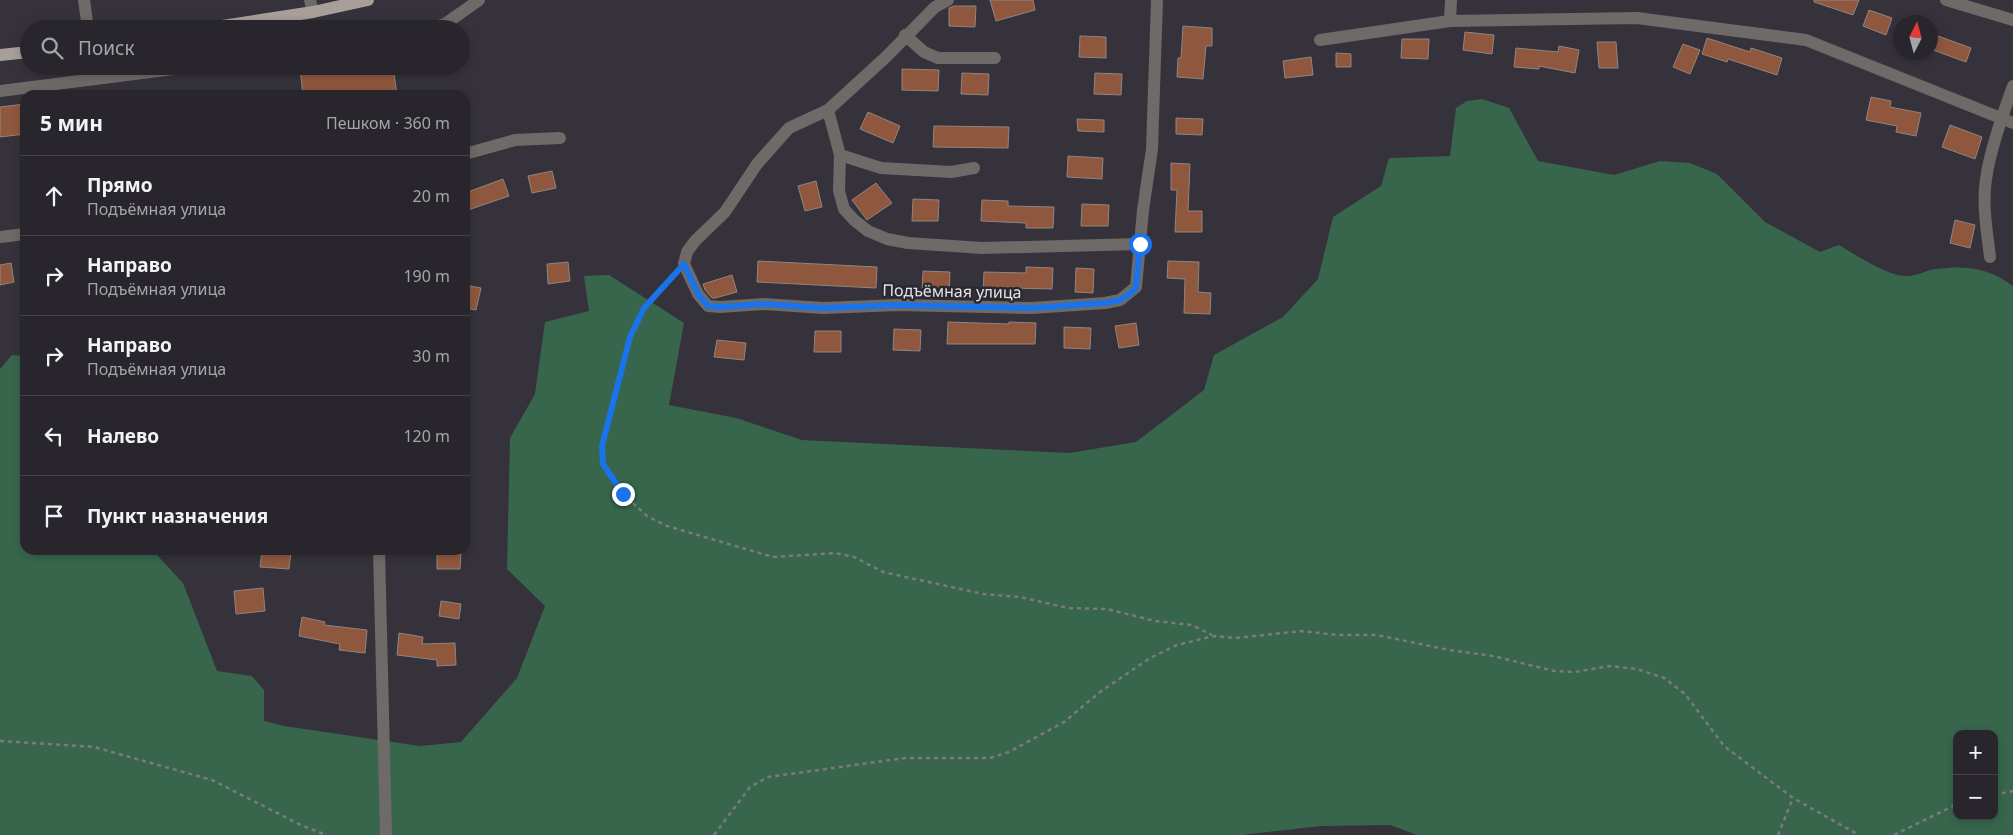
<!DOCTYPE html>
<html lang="ru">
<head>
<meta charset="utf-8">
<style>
	:root { --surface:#28262c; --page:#343238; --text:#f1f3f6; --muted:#a5a5a9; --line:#444348 }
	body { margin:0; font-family:"Noto Sans",sans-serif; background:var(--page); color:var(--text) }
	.controls { position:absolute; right:15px; bottom:15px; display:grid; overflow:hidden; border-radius:10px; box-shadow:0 2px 8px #0003 }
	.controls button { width:45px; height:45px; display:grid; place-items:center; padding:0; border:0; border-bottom:1px solid var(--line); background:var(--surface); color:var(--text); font:25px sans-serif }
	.compass { position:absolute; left:1893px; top:15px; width:45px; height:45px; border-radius:50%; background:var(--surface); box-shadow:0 2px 8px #0003; rotate:6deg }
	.stop { position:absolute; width:15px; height:15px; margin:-11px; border:4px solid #1a73e8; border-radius:50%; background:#fff }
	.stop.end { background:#1a73e8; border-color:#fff; box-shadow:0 1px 5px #0008 }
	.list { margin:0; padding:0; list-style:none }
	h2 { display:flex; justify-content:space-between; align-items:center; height:65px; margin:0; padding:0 20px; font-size:21px }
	h2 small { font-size:16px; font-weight:400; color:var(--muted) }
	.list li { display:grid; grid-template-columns:32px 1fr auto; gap:15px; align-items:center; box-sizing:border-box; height:80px; padding:0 20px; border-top:1px solid var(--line) }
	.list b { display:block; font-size:19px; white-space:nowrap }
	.list p { margin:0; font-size:16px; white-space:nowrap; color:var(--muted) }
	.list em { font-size:16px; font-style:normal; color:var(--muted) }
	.icon { flex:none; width:28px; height:28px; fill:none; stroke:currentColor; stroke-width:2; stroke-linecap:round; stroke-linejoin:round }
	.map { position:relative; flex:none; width:2013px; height:835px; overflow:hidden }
	.search { position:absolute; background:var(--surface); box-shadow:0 2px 8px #0003; left:20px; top:20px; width:450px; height:55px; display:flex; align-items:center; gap:12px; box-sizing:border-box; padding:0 18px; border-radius:28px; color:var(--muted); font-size:19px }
	.panel { position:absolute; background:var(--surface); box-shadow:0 2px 8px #0003; left:20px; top:90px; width:450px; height:465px; border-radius:15px }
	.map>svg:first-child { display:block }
	.green { fill:#37664d; fill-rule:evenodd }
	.building { fill:#8f583e; stroke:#8f8580 }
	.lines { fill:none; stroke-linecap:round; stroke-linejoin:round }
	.path { stroke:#7b7981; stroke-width:2.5; stroke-dasharray:4 4; stroke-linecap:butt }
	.minor { stroke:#6e6a67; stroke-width:12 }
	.major { stroke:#a89f9a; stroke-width:12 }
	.route { stroke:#1a73e8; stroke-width:6 }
	.labels { text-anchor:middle; stroke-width:5; stroke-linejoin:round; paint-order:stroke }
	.street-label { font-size:16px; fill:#e3e2e8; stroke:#2a2830 }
</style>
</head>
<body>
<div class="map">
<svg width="2013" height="835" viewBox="0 0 2013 835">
	<rect width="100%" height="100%" fill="#35323b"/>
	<path class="green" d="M1482,99L1509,108L1538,161L1614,175L1660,161L1690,163L1717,174L1765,222L1820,252L1839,245C1854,254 1888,276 1905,276C1915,277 1926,270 1936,269C1965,265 1990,268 2013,286V835H1417L1390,825L1321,826L1242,835H0V369L12,355L25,356V550H156V554L183,583L217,671L252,676L264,690V721L284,726L420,746L461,742L517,678L545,606L507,569L510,438L535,394L545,322L589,311L584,276L609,275L684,323L669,405L736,418L802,440L1069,453L1136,442L1204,390L1214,355L1283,317L1318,279L1333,217L1381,186L1389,158L1450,156L1456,108L1467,101ZM1957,734H1994V816H1957Z"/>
	<g class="building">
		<polygon points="990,0 1033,0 1035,10 996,21"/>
		<polygon points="1814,0 1859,0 1853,15 1814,2"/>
		<polygon points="954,6 976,6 975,27 949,26 949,8"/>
		<polygon points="1869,10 1892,18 1886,35 1863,26"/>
		<polygon points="1183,26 1212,28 1212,46 1206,46 1203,79 1177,77 1178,58 1181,58"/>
		<polygon points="1465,32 1494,35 1492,54 1463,50"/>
		<polygon points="1080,36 1106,37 1106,58 1079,57"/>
		<polygon points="1938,36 1971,48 1966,62 1933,50"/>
		<polygon points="1707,38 1750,52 1751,48 1782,58 1777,75 1728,59 1727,62 1702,54"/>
		<polygon points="1402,39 1429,39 1428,59 1401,58"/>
		<polygon points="1597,42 1616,42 1618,68 1599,68"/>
		<polygon points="1683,44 1700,50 1690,74 1673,67"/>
		<polygon points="1559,46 1579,50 1575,73 1539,66 1539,69 1514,67 1516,48 1558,52"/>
		<polygon points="1336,53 1351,54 1351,67 1336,67"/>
		<polygon points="1311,57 1313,75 1285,78 1283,61"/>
		<polygon points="317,66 393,66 397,95 303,95 300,69"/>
		<polygon points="902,69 939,70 938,91 902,90"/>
		<polygon points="962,73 989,74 988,95 961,94"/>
		<polygon points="1095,73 1122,74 1121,95 1094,94"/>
		<polygon points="1871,97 1891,101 1890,107 1921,113 1916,136 1896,132 1897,126 1866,120"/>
		<polygon points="25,104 25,134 0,137 0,107"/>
		<polygon points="868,112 900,126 893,143 860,129"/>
		<polygon points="1176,118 1203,119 1202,135 1176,134"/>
		<polygon points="1077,119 1104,120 1104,132 1078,131"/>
		<polygon points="1950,125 1982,137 1975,159 1942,147"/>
		<polygon points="934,126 1009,127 1008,148 933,147"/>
		<polygon points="1068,156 1103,158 1102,179 1067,177"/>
		<polygon points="1171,163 1190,164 1188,211 1202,211 1202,232 1175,232 1177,190 1171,190"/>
		<polygon points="552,171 556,188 532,193 528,176"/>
		<polygon points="503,179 509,196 465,211 465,193"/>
		<polygon points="816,181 822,207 805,211 798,186"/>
		<polygon points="876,183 892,203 867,220 852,200"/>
		<polygon points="913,199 939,200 938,221 912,221"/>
		<polygon points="982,200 1008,201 1008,206 1054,207 1053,228 1026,228 1026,223 981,221"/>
		<polygon points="1082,204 1109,205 1108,226 1081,226"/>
		<polygon points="1955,220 1975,225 1970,248 1950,243"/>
		<polygon points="758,261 877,267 876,288 757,282"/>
		<polygon points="1168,261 1199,262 1198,292 1211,293 1210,314 1184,313 1185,279 1167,278"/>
		<polygon points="568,262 570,281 548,284 547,264"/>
		<polygon points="11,263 14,282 0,285 0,265"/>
		<polygon points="1026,267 1053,268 1052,289 1010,288 1009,294 983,293 984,272 1026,273"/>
		<polygon points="1076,268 1094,269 1093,293 1075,292"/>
		<polygon points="923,271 950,272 949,293 922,292"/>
		<polygon points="732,275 737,292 715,298 712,298 705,290 703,284"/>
		<polygon points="465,285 481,288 476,310 465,308"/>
		<polygon points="948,322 1009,324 1009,322 1036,323 1035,344 947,344"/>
		<polygon points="1136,323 1139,345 1119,348 1115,326"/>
		<polygon points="1064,327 1091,328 1090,349 1064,348"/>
		<polygon points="894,329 921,330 920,351 893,350"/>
		<polygon points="815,331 841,331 841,352 814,352"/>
		<polygon points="717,340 746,343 744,360 714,357"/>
		<polygon points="262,550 291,552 289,569 260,567"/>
		<polygon points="437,551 461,551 460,569 437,569"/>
		<polygon points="263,588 265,611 236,614 234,591"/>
		<polygon points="441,601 461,604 459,619 439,616"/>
		<polygon points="302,617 325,622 324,625 367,630 365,653 339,650 340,644 299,636"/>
		<polygon points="399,633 423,637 422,644 455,643 456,665 437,666 437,660 397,655"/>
	</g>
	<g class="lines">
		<g class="path">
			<polyline points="674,276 644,308 630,337 602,447 603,464 623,494 647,516 667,526 773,557 835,553 854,557 883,572 983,594 1020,597 1068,608 1107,609 1155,621 1192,625 1212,635"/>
			<polyline points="0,741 94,747 212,780 301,825 326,835"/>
			<polyline points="1994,795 2013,791"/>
			<polyline points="714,835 750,787 768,777 905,758 990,758 1009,752 1064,722 1100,692 1150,658 1177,645 1214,636 1235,638 1302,631 1337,635 1377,635 1449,650 1493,656 1554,671 1575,672 1610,666 1637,669 1664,678 1685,694 1724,746 1793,798 1859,835"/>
			<polyline points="1778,835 1793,798"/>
			<polyline points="1894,835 1957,804"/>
		</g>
		<g class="minor">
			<polyline points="84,0 88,29"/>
			<polyline points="310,0 313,12"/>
			<polyline points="948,0 935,7 886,57 828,110 789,128 757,164 725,212 695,241 687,252 684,264 698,294 708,306 720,307 764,304 823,308 898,305 1032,308 1105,303 1120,300 1136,287 1143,210 1152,149 1157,0"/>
			<polyline points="1946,0 2013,20"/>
			<polyline points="1450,21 1451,0"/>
			<polyline points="430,29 445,24 479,0"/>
			<polyline points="905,35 924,52 938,58 995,58"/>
			<polyline points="1320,40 1450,21 1637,18 1806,40 2013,123"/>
			<polyline points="0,91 198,66"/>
			<polyline points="828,110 840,155 839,191 844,209 854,220 868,231 887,239 908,243 982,248 1140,244"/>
			<polyline points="465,154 515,140 560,138"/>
			<polyline points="840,155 881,168 951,172 974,168"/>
			<polyline points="0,237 25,234"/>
			<path d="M1990,257C1987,232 1982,204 1986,179C1990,150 2003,114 2013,86"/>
			<polyline points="379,550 386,835"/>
		</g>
		<g class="major">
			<polyline points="203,29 313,12 368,0"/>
			<polyline points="0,55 29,52"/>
		</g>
	</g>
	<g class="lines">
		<polyline class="route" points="623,494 603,464 602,446 630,337 644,308 684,264 698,294 708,306 720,307 764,304 823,308 898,305 1032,308 1105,303 1120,300 1130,294 1136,287 1140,244"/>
	</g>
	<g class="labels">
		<g class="street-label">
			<text transform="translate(952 291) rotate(1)" y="6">Подъёмная улица</text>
		</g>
	</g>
</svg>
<div class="controls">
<button>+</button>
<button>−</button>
</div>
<svg class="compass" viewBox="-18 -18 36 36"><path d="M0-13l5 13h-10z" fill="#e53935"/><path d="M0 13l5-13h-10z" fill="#a5a5a9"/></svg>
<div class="stop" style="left:1140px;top:244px"></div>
<div class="stop end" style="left:623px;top:494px"></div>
<div class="search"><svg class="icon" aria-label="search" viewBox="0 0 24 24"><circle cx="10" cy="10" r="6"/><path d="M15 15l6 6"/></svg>Поиск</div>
<section class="panel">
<h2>5 мин<small>Пешком · 360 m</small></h2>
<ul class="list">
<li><svg class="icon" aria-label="ahead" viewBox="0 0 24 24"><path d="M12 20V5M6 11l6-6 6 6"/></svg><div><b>Прямо</b><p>Подъёмная улица</p></div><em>20 m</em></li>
<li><svg class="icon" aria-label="right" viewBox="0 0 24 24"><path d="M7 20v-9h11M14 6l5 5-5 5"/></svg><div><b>Направо</b><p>Подъёмная улица</p></div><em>190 m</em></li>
<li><svg class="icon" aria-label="right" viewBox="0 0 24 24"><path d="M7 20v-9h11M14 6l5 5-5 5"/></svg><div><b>Направо</b><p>Подъёмная улица</p></div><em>30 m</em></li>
<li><svg class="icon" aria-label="left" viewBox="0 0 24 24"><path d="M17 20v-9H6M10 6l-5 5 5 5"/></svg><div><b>Налево</b></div><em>120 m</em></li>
<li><svg class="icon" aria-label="arrive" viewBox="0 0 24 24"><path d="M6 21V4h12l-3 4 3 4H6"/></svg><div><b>Пункт назначения</b></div></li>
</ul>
</section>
</div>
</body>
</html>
